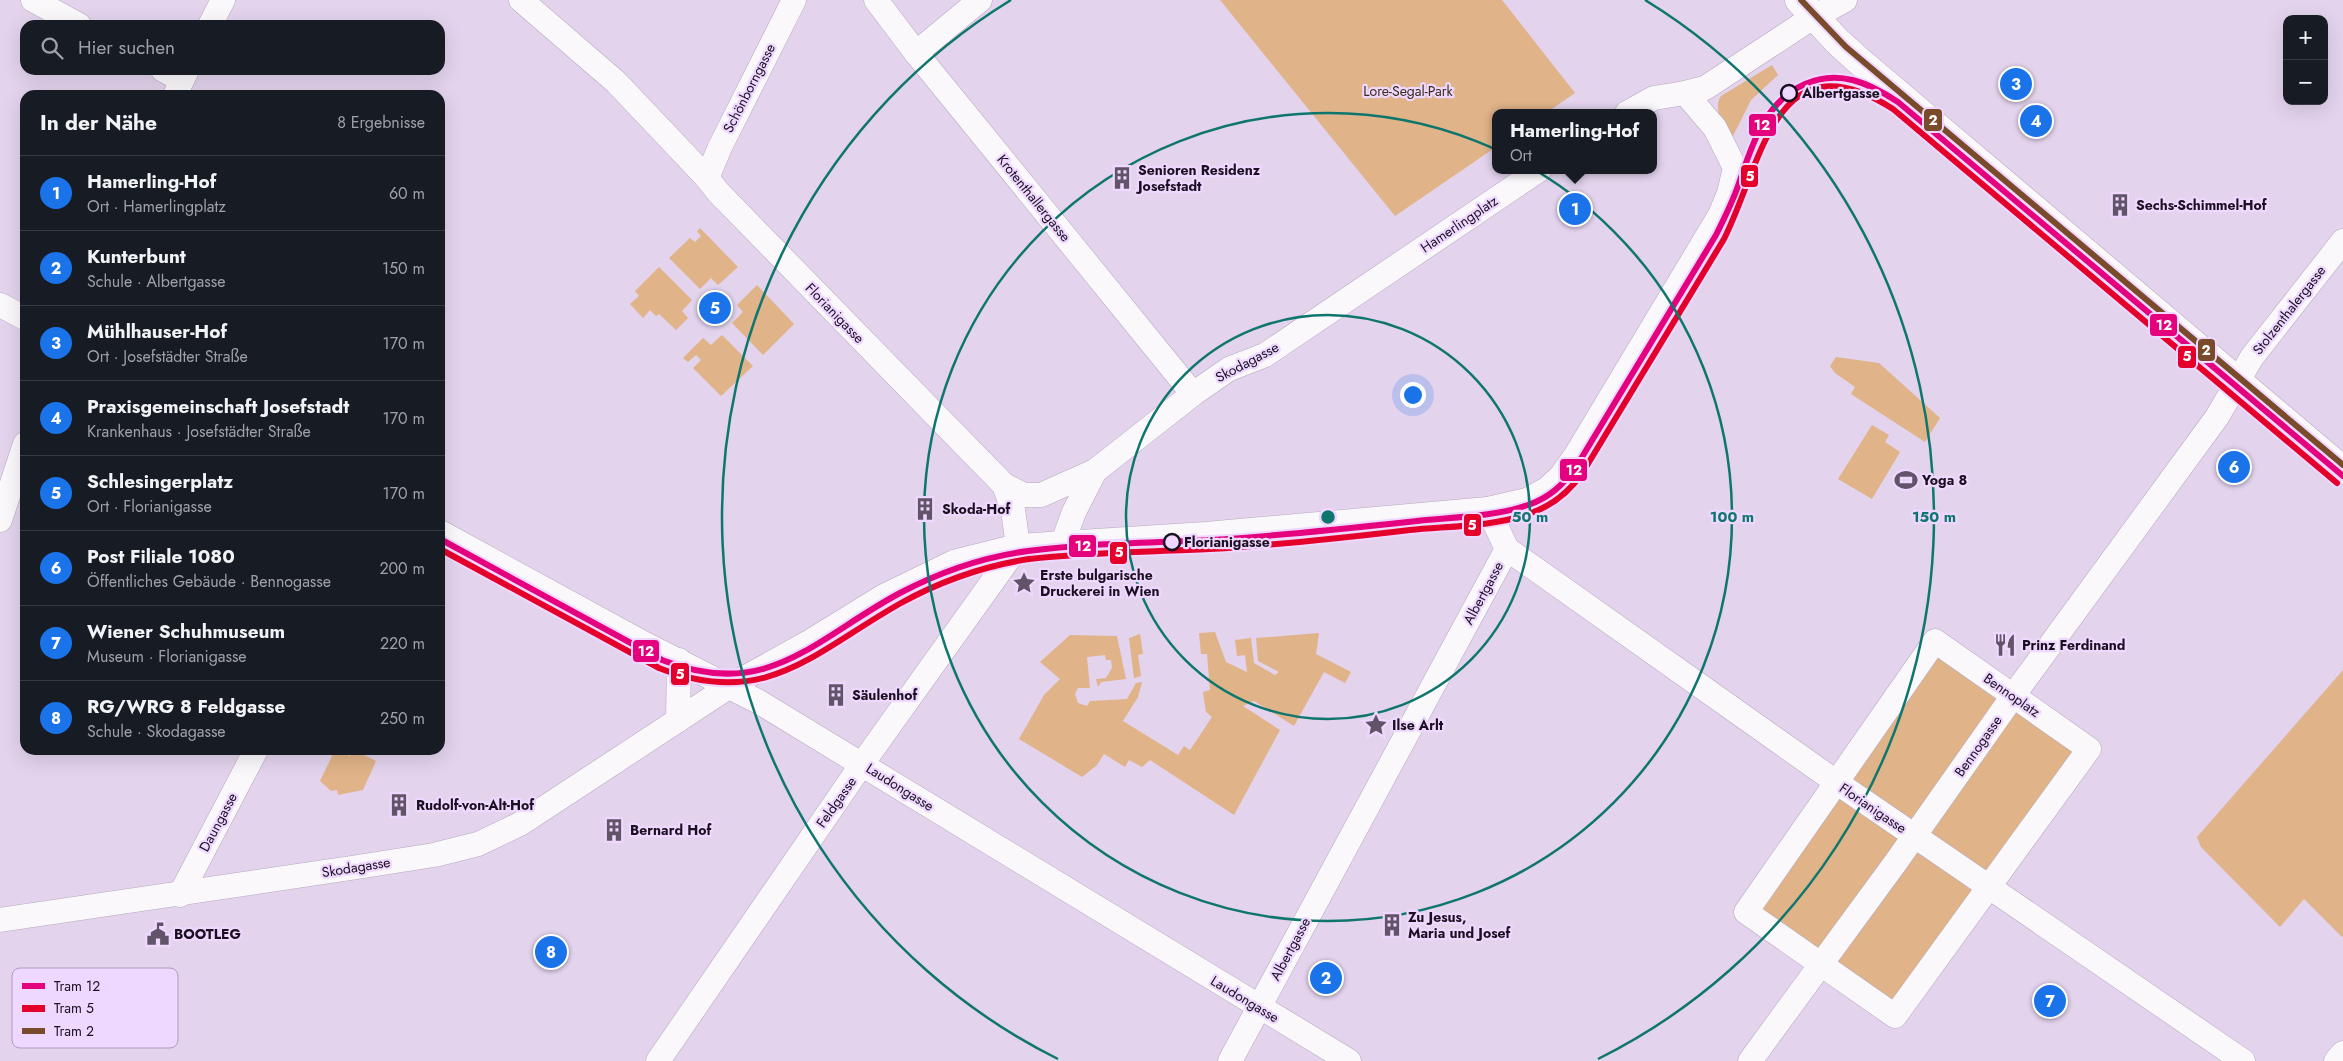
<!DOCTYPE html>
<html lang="de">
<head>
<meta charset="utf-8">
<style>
	:root { --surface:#171b24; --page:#20242c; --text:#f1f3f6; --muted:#9ea1a6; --line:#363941; --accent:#1a73e8 }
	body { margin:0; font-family:Jost,sans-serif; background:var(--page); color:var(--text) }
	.controls { position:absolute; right:15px; top:15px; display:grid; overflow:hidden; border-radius:10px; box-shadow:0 5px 20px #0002 }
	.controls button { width:45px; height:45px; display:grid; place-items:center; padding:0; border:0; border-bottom:1px solid var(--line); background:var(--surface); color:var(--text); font:25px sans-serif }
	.you { position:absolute; left:1412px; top:394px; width:18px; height:18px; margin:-12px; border:4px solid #fff; border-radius:50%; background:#1a73e8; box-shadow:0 0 0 8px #1a73e833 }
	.badge { display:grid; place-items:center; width:32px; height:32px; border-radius:50%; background:var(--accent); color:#fff; font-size:16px; font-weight:700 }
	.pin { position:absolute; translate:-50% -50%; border:2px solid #fff; box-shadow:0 1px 5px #0006 }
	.popup { position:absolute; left:1492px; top:109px; width:165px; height:65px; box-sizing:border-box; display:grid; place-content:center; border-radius:10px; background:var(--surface); filter:drop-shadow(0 1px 4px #0005); font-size:16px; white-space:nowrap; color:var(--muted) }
	.popup b { font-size:19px; color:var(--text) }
	.popup::after { content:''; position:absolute; left:50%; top:100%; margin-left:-10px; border:10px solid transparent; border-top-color:var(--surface) }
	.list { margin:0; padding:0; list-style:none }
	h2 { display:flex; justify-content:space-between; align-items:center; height:65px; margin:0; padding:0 20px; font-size:21px }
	h2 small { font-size:16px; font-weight:400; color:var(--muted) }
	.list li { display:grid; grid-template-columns:32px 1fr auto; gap:15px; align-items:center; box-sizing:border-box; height:75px; padding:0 20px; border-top:1px solid var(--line) }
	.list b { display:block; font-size:19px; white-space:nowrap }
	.list p { margin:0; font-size:16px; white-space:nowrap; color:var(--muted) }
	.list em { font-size:16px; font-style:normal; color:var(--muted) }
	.icon { flex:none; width:28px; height:28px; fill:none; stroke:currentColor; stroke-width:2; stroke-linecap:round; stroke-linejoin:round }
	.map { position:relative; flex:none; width:2343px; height:1061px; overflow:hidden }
	.search { position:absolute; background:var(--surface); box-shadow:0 5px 20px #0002; left:20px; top:20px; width:425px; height:55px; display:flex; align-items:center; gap:12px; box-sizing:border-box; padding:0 18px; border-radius:15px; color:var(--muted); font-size:19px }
	.panel { position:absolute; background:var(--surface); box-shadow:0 5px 20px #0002; left:20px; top:90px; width:425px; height:665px; border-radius:15px }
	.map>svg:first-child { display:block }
	.green { fill:#e0b388 }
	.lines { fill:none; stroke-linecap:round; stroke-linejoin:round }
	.minor-casing { stroke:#b5a9bd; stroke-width:25 }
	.tertiary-casing { stroke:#b5a9bd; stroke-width:29 }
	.minor { stroke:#fbf8fc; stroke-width:24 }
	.tertiary { stroke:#fbf8fc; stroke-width:28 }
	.tram-1-casing { stroke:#efd8ff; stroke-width:10 }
	.tram-2-casing { stroke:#efd8ff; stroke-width:10 }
	.tram-3-casing { stroke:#efd8ff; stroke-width:10 }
	.tram-1 { stroke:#e5007d; stroke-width:6 }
	.tram-2 { stroke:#e4002b; stroke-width:6 }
	.tram-3 { stroke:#7a4b2a; stroke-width:6 }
	.ring { fill:none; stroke:#0f766e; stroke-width:2.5 }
	.stop-dot { fill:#efd8ff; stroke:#1b1021; stroke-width:2.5 }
	.labels { text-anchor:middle; stroke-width:4.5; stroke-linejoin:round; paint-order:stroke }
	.street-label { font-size:14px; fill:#1b1021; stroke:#efd8ff }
	.park-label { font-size:14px; fill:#392b18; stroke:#efd8ff }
	.stop-label { font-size:14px; font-weight:bold; fill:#1b1021; stroke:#efd8ff; text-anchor:start }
	.poi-label { font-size:14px; font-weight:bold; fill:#1b1021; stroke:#efd8ff; text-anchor:start }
	.key { fill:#efd8ff; stroke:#af9cbc; stroke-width:1 }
	.key-label { font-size:14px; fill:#1b1021 }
	.centre { fill:#0f766e; stroke:#efd8ff; stroke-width:2.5 }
	.ring-label { font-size:15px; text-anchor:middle; font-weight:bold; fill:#0f766e; stroke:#efd8ff; stroke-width:4.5; stroke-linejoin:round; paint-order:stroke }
	.line-badge { stroke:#efd8ff; stroke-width:2 }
	.badge-label { font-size:14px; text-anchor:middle; font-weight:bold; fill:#fff }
</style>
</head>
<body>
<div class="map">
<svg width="2343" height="1061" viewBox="0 0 2343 1061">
	<rect width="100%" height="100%" fill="#e3d3ed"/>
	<g class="green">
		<polygon points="1220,0 1502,0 1575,93 1546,113 1496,113 1496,147 1395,216"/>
		<path d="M1772,65L1778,75L1751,100L1731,140C1725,128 1712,109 1721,96Z"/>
		<polygon points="700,228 738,267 718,285 711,278 700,289 669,258 690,238 695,242 701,236 697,231"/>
		<polygon points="659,267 692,300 682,311 688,318 676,330 659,314 656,316 650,310 643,318 630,304 639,296 635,291"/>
		<polygon points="757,285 794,324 763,355 732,323 743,312 737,305"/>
		<polygon points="722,335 753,366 721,396 693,368 701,360 696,355 688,362 683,358 703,338 711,345"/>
		<polygon points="1836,357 1879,363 1940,418 1925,442 1851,394 1855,387 1835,373 1830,366"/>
		<polygon points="1872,425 1889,435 1885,442 1900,452 1872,499 1838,479"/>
		<polygon points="1215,632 1226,662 1247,672 1245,655 1237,656 1235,640 1251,638 1254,663 1275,675 1279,672 1258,661 1256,638 1319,633 1316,654 1351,672 1345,683 1324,672 1294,726 1254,701 1243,706 1280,730 1234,815 1150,760 1142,767 1129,760 1125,767 1104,754 1097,765 1082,777 1019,739 1044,695 1060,679 1040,662 1070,635 1117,636 1126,679 1101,682 1098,687 1096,679 1106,678 1112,668 1111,660 1106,660 1105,655 1087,657 1090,688 1078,688 1075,694 1078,703 1087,706 1090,701 1127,699 1136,683 1142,682 1138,697 1123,721 1178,755 1184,746 1190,750 1212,717 1206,712 1203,692 1210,690 1207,654 1201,654 1199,633"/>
		<polygon points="1140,634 1143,654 1138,655 1141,676 1134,678 1129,638"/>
		<polygon points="1935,641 2089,749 1895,1016 1746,912"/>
		<polygon points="2343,670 2343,936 2342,937 2304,899 2280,927 2201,847 2197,837"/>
		<polygon points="335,750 350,756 354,750 376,761 363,790 338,795 337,790 331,791 320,781"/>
	</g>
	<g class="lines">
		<defs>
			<g id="minor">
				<polyline points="33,0 79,25"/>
				<polyline points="521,0 616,82 707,178 718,192 1004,485 1013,510 1018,546"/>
				<polyline points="876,0 916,53 1193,394"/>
				<polyline points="210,25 223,0"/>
				<polyline points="916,53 980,0"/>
				<polyline points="163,70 182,80"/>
				<polyline points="175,95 187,70"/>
				<polyline points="1627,113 1654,98 1685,93 1705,88 1807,21 1845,0"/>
				<polyline points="707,178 720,147 794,0"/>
				<polyline points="0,305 25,318"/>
				<polyline points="1004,485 1024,495 1041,495 1095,471 1193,394 1229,369 1265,355 1539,170"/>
				<polyline points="0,520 25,444"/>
				<polyline points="440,532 645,644 759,702 1349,1061"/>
				<polyline points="1063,542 1074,512 1095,471"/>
				<polyline points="1507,549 1836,782 2243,1061"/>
				<polygon points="1935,641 2089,749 1895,1016 1746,912"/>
				<polyline points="678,720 679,660"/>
				<polyline points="180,895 256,750"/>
				<polyline points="0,920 351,868 434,855 478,844 520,824 730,686 811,641 884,596 954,562 1018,546 1206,534 1488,509 1527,500 1547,489 1561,476 1576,455 1720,215 1729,193 1735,168 1715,128 1685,93"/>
				<polyline points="658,1061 862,764 1018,546"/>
				<polyline points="1230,1061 1507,549 1488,509"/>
				<polyline points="1750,1061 1896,862 2013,696 2217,417 2252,357 2343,241"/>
				<polyline points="2336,1061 2343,1053"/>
			</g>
			<polyline id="tertiary" points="1799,0 1837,41 1858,60 2343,470"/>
		</defs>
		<use href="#minor" class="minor-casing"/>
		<use href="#tertiary" class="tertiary-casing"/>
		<use href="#minor" class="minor"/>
		<use href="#tertiary" class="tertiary"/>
		<defs>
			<path id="tram-1" d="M440,539L662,660C768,702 814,639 900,593C940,572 983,557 1028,551C1088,543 1150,543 1211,540C1277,536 1343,529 1408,522C1447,517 1491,518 1528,505C1549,498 1563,485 1576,467L1716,235C1724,219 1732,203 1738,186C1752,146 1763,103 1805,84C1839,69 1869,83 1898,102L2343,476"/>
			<path id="tram-2" d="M440,549L659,668C766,710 814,652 901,603C941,581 984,566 1029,559C1089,552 1150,552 1210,549C1277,545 1343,538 1410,530C1449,526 1493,527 1531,513C1554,505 1570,491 1583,472L1724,239C1762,164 1775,33 1893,109L2337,483"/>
			<polyline id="tram-3" points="1801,0 1846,47 2343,465"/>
		</defs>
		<use href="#tram-1" class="tram-1-casing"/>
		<use href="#tram-2" class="tram-2-casing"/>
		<use href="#tram-3" class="tram-3-casing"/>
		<use href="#tram-1" class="tram-1"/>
		<use href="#tram-2" class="tram-2"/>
		<use href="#tram-3" class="tram-3"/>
	</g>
	<g class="ring">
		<circle cx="1328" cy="517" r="202"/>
		<circle cx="1328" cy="517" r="404"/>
		<path d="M1058 1059A606 606 0 0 1 1011 0M1645 0A606 606 0 0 1 1598 1059"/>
	</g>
	<defs>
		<symbol id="building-bare" viewBox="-9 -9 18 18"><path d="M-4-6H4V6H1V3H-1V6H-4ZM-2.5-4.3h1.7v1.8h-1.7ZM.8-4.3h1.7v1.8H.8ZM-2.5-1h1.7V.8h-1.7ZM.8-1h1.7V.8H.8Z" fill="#615468" stroke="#efd8ff" stroke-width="2.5" paint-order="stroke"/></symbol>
		<symbol id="stadium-bare" viewBox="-9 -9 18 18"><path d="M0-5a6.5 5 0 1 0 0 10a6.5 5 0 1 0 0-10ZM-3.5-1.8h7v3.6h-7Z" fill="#615468" stroke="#efd8ff" stroke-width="2.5" paint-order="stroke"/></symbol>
		<symbol id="sight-bare" viewBox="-9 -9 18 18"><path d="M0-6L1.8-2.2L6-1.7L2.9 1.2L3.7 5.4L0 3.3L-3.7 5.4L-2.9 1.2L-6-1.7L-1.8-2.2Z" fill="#615468" stroke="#efd8ff" stroke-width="2.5" paint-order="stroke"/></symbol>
		<symbol id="restaurant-bare" viewBox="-9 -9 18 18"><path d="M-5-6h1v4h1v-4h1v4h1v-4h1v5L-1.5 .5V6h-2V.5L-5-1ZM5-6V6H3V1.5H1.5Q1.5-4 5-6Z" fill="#615468" stroke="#efd8ff" stroke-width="2.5" paint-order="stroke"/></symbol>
		<symbol id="civic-bare" viewBox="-9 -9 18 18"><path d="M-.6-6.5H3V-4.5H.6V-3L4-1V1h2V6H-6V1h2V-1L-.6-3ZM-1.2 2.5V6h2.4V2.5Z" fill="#615468" stroke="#efd8ff" stroke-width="2.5" paint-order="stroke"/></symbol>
	</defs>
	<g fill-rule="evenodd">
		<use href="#building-bare" x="1106" y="162" width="32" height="32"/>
		<use href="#building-bare" x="2104" y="189" width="32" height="32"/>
		<use href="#stadium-bare" x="1890" y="464" width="32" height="32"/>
		<use href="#building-bare" x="909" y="493" width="32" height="32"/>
		<use href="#sight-bare" x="1008" y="567" width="32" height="32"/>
		<use href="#restaurant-bare" x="1989" y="629" width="32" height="32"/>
		<use href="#building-bare" x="820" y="679" width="32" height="32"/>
		<use href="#sight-bare" x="1360" y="709" width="32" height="32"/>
		<use href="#building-bare" x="383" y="789" width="32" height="32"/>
		<use href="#building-bare" x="598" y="814" width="32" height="32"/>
		<use href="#building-bare" x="1376" y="909" width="32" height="32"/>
		<use href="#civic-bare" x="142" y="918" width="32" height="32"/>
	</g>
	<g class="stop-dot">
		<circle cx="1789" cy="93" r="8"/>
		<circle cx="1172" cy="542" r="8"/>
	</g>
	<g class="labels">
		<g class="street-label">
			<text transform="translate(749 88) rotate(-63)" y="5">Schönborngasse</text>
			<text transform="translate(1034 198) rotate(51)" y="5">Krotenthallergasse</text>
			<text transform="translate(1459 224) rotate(-34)" y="5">Hamerlingplatz</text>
			<text transform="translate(2289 310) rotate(-52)" y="5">Stolzenthalergasse</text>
			<text transform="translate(835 313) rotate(46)" y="5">Florianigasse</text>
			<text transform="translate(1247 362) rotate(-28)" y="5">Skodagasse</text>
			<text transform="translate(1483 593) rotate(-62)" y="5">Albertgasse</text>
			<text transform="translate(2012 695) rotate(35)" y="5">Bennoplatz</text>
			<text transform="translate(1978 746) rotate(-55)" y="5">Bennogasse</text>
			<text transform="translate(900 787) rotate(32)" y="5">Laudongasse</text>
			<text transform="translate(836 802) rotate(-55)" y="5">Feldgasse</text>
			<text transform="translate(1873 808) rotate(34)" y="5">Florianigasse</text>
			<text transform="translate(218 822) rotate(-62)" y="5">Daungasse</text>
			<text transform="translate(356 867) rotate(-9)" y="5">Skodagasse</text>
			<text transform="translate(1290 949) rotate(-62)" y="5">Albertgasse</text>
			<text transform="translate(1245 999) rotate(31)" y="5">Laudongasse</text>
		</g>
		<g class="park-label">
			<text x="1408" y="96">Lore-Segal-Park</text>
		</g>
		<g class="stop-label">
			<text x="1802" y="98">Albertgasse</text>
			<text x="1184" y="547">Florianigasse</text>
		</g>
		<g class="poi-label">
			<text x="1138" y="175">Senioren Residenz<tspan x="1138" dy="16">Josefstadt</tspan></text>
			<text x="2136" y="210">Sechs-Schimmel-Hof</text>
			<text x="1922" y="485">Yoga 8</text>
			<text x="942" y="514">Skoda-Hof</text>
			<text x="1040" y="580">Erste bulgarische<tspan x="1040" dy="16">Druckerei in Wien</tspan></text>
			<text x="2022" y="650">Prinz Ferdinand</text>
			<text x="852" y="700">Säulenhof</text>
			<text x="1392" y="730">Ilse Arlt</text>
			<text x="416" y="810">Rudolf-von-Alt-Hof</text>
			<text x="630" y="835">Bernard Hof</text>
			<text x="1408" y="922">Zu Jesus,<tspan x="1408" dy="16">Maria und Josef</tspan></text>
			<text x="174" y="939">BOOTLEG</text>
		</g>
	</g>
	<rect x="12" y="968" width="166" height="80" rx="8" class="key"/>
	<rect x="22" y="983" width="23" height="6" fill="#e5007d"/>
	<rect x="22" y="1005" width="23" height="7" fill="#e4002b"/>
	<rect x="22" y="1028" width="23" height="6" fill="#7a4b2a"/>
	<g class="key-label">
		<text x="54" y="991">Tram 12</text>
		<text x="54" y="1013">Tram 5</text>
		<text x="54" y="1036">Tram 2</text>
	</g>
	<circle cx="1328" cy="517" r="8" class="centre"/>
	<g class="ring-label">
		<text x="1530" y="522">50 m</text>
		<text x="1732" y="522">100 m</text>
		<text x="1934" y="522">150 m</text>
	</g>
	<g class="line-badge">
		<rect x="1923" y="108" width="20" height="24" rx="5" fill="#7a4b2a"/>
		<rect x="1748" y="113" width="29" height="24" rx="5" fill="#e5007d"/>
		<rect x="1740" y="164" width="19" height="24" rx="5" fill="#e4002b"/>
		<rect x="2149" y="313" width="29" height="24" rx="5" fill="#e5007d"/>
		<rect x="2197" y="338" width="19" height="24" rx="5" fill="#7a4b2a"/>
		<rect x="2177" y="345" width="20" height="24" rx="5" fill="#e4002b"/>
		<rect x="1559" y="458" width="29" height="24" rx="5" fill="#e5007d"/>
		<rect x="1463" y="513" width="19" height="24" rx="5" fill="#e4002b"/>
		<rect x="1068" y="534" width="29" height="24" rx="5" fill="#e5007d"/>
		<rect x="1109" y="541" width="19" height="24" rx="5" fill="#e4002b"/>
		<rect x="632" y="639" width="28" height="24" rx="5" fill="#e5007d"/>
		<rect x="670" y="662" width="20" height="24" rx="5" fill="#e4002b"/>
	</g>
	<g class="badge-label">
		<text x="1933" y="125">2</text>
		<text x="1762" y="130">12</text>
		<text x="1750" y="181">5</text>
		<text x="2164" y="330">12</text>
		<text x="2206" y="355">2</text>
		<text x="2187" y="361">5</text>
		<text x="1574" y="475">12</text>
		<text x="1472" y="530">5</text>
		<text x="1083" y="551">12</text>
		<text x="1119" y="557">5</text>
		<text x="646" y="656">12</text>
		<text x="680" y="679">5</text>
	</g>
</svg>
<div class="controls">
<button>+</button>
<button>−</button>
</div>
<div class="you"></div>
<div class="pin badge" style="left:1575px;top:209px">1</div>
<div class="popup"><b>Hamerling-Hof</b>Ort</div>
<div class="pin badge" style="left:1326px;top:978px">2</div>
<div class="pin badge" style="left:2016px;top:84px">3</div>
<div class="pin badge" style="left:2036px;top:121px">4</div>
<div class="pin badge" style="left:715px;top:308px">5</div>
<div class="pin badge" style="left:2234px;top:467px">6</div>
<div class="pin badge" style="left:2050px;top:1001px">7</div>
<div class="pin badge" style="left:551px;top:952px">8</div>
<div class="search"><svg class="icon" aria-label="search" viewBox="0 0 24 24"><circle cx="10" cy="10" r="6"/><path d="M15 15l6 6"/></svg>Hier suchen</div>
<section class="panel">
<h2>In der Nähe<small>8 Ergebnisse</small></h2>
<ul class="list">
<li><span class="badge">1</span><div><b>Hamerling-Hof</b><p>Ort · Hamerlingplatz</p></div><em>60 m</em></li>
<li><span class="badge">2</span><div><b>Kunterbunt</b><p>Schule · Albertgasse</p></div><em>150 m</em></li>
<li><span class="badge">3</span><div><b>Mühlhauser-Hof</b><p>Ort · Josefstädter Straße</p></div><em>170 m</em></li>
<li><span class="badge">4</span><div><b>Praxisgemeinschaft Josefstadt</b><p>Krankenhaus · Josefstädter Straße</p></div><em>170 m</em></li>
<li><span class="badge">5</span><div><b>Schlesingerplatz</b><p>Ort · Florianigasse</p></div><em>170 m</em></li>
<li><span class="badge">6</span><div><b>Post Filiale 1080</b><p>Öffentliches Gebäude · Bennogasse</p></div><em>200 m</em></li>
<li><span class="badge">7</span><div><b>Wiener Schuhmuseum</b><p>Museum · Florianigasse</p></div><em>220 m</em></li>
<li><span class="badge">8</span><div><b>RG/WRG 8 Feldgasse</b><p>Schule · Skodagasse</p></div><em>250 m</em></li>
</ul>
</section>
</div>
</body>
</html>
